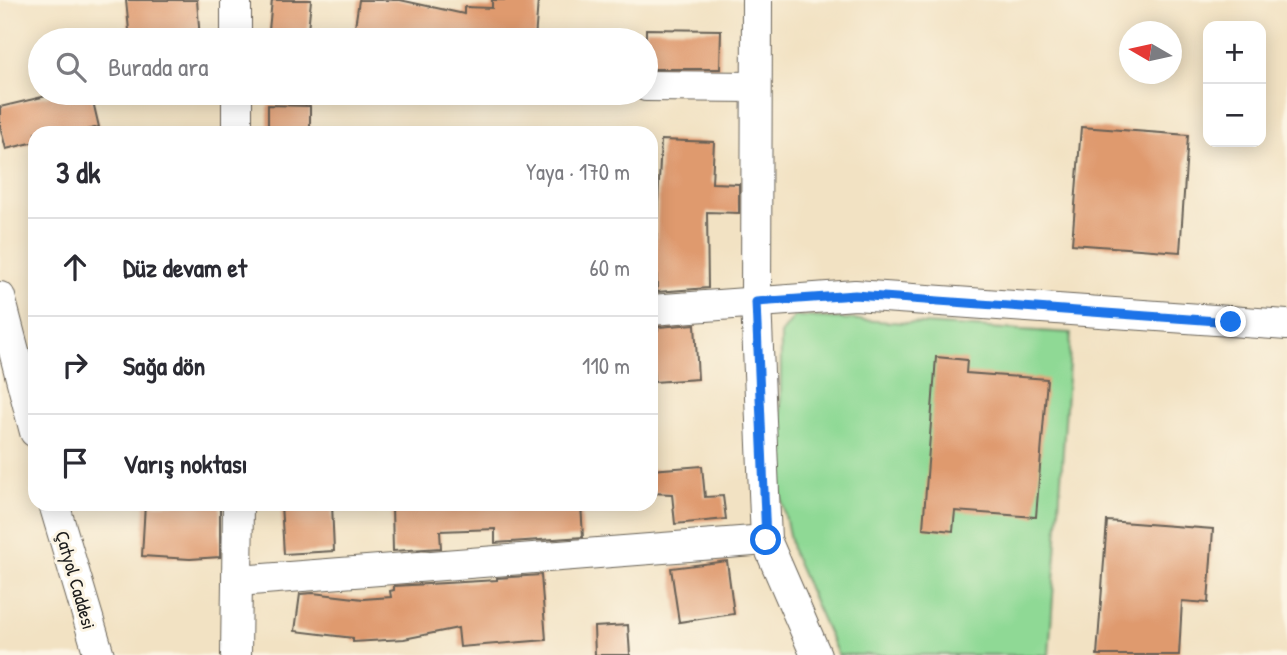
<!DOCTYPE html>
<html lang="tr">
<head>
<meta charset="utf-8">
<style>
	:root { --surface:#fff; --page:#f7f7f7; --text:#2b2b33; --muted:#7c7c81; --line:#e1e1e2 }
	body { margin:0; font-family:"Patrick Hand",sans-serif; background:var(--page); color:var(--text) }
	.controls { position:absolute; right:21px; top:21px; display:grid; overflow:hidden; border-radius:14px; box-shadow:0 4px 18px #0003 }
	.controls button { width:63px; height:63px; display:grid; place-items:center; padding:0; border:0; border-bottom:2px solid var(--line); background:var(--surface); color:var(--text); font:35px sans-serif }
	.compass { position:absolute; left:1119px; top:21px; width:63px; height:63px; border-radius:50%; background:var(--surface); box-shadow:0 4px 18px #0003; rotate:279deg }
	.stop { position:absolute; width:21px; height:21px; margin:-16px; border:5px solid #1a73e8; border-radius:50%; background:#fff }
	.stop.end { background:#1a73e8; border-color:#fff; box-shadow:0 2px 7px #0008 }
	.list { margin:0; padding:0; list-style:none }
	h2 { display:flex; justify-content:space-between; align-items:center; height:91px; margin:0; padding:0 28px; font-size:30px }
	h2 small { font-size:23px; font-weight:400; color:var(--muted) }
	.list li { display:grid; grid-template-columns:46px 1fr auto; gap:21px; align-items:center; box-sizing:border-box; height:98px; padding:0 28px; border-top:2px solid var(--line) }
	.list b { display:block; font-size:26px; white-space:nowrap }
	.list em { font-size:23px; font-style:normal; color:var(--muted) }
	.icon { flex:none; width:38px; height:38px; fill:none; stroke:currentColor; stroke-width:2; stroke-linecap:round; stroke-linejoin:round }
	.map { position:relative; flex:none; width:1287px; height:655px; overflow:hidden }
	.search { position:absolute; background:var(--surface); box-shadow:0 4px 18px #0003; left:28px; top:28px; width:630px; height:77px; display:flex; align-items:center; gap:18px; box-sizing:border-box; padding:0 24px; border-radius:38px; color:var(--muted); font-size:26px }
	.panel { position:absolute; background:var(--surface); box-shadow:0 4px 18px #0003; left:28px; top:126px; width:630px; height:385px; border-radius:21px }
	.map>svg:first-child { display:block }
	.green { fill:#8fd995; stroke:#567a58; stroke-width:2 }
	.building { fill:#df9a6e }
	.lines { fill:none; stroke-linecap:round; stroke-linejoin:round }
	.minor-casing { stroke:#676156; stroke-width:32 }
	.minor { stroke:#fff; stroke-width:30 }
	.route { stroke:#1a73e8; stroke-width:9 }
	.labels { text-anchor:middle; stroke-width:6; stroke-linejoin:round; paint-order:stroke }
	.street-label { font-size:19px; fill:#1c1c1c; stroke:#fcf5e5 }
</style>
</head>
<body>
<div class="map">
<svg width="1287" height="655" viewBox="0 0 1287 655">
	<rect width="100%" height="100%" fill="#fcf5e5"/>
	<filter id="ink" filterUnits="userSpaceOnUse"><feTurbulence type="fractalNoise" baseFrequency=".0143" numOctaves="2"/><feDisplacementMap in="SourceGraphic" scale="14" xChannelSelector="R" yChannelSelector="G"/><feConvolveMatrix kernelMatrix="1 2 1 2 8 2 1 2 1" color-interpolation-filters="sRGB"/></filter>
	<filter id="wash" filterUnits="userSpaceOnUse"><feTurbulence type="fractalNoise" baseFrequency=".00686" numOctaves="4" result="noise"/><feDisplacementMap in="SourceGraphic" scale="28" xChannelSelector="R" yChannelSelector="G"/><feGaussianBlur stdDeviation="1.57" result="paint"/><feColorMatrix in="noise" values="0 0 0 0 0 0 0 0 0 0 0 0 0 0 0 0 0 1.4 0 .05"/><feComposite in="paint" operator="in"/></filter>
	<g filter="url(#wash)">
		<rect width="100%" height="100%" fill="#f2e2c3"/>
		<polygon class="green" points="795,316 1071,333 1049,655 838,655 793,554 780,492 781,334"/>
		<g id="blocks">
			<g class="building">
				<polygon points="126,0 197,0 200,40 130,40"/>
				<polygon points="272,0 311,0 307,40 268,40"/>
				<polygon points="359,0 400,0 464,14 464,7 492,8 492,0 538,0 535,40 353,40"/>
				<polygon points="646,29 721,30 720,69 646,69"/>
				<polygon points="59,93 91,93 99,127 73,133 35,133 35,142 6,149 0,126 0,107"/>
				<polygon points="268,105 310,106 310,133 268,133"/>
				<polygon points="1081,127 1188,135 1180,252 1072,244"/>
				<polygon points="661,140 714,142 712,183 739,184 739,213 707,212 708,288 657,292 656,244"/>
				<polygon points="695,324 698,379 654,382 651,331 658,330 658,327"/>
				<polygon points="936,357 967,360 966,373 1047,379 1036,517 955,511 953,531 923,528"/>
				<polygon points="702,466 705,497 723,496 726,519 675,524 672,494 651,493 651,470"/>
				<polygon points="145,504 220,504 220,557 190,559 142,556"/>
				<polygon points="281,504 332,504 334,551 284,554"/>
				<polygon points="419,504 581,504 583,537 495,543 495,529 440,531 441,548 393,551 392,505"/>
				<polygon points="1107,521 1213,529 1208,603 1182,601 1179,655 1097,655"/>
				<polygon points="727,561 734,614 679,622 671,568"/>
				<polygon points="541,575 546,640 460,647 458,628 404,639 353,642 353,638 295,631 300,594 313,593 363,599 391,597 390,591 394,590 394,586 497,580 497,578"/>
				<polygon points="628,625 630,655 595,655 594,627"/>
			</g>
		</g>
	</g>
	<g filter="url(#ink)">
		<use href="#blocks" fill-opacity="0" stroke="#676156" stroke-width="2"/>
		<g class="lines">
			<defs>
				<g id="minor">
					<polyline points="236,0 236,40"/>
					<polyline points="757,0 756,301 766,540 816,655"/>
					<polyline points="646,86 756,87"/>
					<polyline points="237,133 237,93"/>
					<polyline points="0,297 35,432"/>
					<polyline points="651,310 855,295 1287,325"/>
					<polyline points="54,504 99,655"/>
					<polyline points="238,581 766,540"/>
					<polyline points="236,655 238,504"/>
				</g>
			</defs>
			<use href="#minor" class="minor-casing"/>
			<use href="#minor" class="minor"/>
		</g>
	</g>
	<g class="lines" filter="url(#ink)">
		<polyline class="route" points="766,540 756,302 855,295 1231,322"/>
	</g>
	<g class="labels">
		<g class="street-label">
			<text transform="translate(76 580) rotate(74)" y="7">Çatyol Caddesi</text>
		</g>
	</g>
</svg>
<div class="controls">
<button>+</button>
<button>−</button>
</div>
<svg class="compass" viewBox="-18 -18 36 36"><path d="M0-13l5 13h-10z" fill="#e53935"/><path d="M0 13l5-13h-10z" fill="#7c7c81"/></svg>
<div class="stop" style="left:766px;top:540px"></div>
<div class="stop end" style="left:1231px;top:322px"></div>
<div class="search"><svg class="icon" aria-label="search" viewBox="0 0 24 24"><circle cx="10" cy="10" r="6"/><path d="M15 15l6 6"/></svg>Burada ara</div>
<section class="panel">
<h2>3 dk<small>Yaya · 170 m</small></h2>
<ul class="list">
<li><svg class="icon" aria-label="ahead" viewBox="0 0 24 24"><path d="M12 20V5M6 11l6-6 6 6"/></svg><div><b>Düz devam et</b></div><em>60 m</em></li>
<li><svg class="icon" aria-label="right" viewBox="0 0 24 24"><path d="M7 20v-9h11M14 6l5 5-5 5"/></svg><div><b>Sağa dön</b></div><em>110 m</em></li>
<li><svg class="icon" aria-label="arrive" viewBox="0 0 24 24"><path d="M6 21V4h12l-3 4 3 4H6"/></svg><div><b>Varış noktası</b></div></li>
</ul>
</section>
</div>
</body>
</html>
